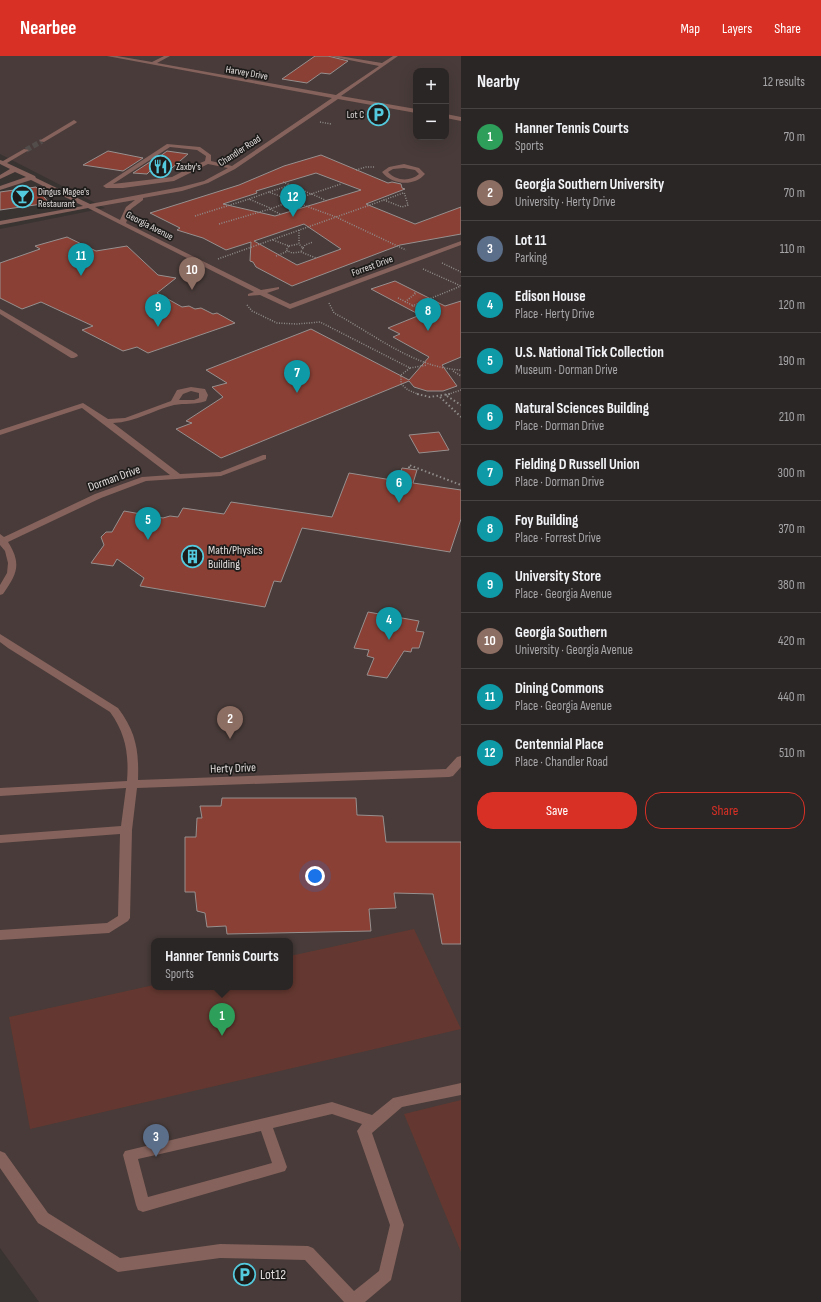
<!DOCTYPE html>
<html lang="en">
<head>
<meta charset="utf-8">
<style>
	:root { --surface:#2b2626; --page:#332e2e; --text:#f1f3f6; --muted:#a6a5a7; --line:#474343; --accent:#d93025 }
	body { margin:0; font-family:"Sofia Sans Condensed",sans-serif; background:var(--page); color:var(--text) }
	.controls { position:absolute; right:12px; top:12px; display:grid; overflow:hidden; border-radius:8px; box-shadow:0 4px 16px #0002 }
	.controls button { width:36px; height:36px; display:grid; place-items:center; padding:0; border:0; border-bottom:1px solid var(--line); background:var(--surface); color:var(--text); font:20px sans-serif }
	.you { position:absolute; left:315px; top:820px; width:14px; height:14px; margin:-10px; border:3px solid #fff; border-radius:50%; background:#1a73e8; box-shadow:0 0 0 6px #1a73e833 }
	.badge { display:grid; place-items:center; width:26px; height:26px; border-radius:50%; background:var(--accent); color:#fff; font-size:13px; font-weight:700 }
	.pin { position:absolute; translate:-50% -33px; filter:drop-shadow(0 1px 2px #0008) }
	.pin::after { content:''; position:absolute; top:21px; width:14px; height:12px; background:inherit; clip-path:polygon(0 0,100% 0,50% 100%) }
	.popup { position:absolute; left:151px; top:882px; width:142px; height:52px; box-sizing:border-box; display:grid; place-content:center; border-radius:8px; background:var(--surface); filter:drop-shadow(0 1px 3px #0005); font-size:13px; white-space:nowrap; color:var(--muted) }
	.popup b { font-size:15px; color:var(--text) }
	.popup::after { content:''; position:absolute; left:50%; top:100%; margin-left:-8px; border:8px solid transparent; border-top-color:var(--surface) }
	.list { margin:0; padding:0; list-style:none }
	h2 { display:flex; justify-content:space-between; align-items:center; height:52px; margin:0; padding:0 16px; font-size:17px }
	h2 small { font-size:13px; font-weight:400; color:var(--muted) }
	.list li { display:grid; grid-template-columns:26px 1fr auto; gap:12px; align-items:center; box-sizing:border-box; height:56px; padding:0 16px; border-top:1px solid var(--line) }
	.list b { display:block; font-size:15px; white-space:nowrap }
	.list p { margin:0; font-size:13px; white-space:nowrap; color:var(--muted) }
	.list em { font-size:13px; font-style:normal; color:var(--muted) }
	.actions { display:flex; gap:8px; padding:12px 16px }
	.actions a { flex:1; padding:9px 0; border:1px solid var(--accent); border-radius:16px; text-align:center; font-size:14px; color:var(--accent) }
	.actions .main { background:var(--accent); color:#fff }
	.map { position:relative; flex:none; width:461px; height:1246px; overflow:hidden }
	header { display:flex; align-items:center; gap:24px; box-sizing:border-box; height:56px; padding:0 20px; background:var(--accent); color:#fff }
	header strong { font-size:19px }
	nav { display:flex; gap:22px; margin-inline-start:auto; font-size:14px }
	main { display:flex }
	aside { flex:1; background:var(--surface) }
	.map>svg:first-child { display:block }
	.built { fill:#483b39; fill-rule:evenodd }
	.green { fill:#643830 }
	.building { fill:#8a4035; stroke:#97908f; fill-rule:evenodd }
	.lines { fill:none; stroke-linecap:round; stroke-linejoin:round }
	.minor-tunnel { stroke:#524c4b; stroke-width:5.5; stroke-dasharray:5.5 2.5; stroke-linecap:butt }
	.path-far1 { stroke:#908c8b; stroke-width:1.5; stroke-dasharray:1 1.5; stroke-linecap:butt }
	.path { stroke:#908c8b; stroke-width:2; stroke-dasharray:1.5 2.5; stroke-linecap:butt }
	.minor { fill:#85625c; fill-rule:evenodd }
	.labels { text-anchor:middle; stroke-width:3.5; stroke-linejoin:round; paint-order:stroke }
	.far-street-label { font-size:10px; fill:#e0dcdb; stroke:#1e1c1b }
	.far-poi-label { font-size:10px; fill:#e0dcdb; stroke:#1e1c1b; text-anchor:start }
	.street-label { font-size:12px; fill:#e0dcdb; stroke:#1e1c1b }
	.poi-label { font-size:12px; fill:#e0dcdb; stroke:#1e1c1b; text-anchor:start }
	.near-poi-label { font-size:14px; fill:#e0dcdb; stroke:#1e1c1b; text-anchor:start }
</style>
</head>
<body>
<header>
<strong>Nearbee</strong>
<nav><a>Map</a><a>Layers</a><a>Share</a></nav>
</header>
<main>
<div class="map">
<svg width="461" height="1246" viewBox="0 0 461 1246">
	<rect width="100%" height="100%" fill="#393332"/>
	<path class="built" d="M0,0H461V1246H39L0,1192V173L105,152L0,98ZM416,15H446V81H416ZM154,885H290V931H154Z"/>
	<g class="green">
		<polygon points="414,873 461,973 30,1073 9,961 154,929 154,931 290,931 290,900"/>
		<polygon points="461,1044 461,1196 404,1058"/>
	</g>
	<g class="building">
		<polygon points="315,0 328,0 348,5 330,18 321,17 307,27 282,23"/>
		<polygon points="108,95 143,102 123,115 83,109"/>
		<polygon points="167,95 188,98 165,118 150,115 147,118 133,117 153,104 155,104"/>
		<path d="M321,99L388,127L392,126L401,128L402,132L405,133L366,148L415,168L461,151V178L400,189L292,230L256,211L253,206L250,205L251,186L226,194L203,182L177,174L180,172L150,157L239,129L284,110ZM316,117L361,134L275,160L223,148L257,137L256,135ZM304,168L341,193L297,209L254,185Z"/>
		<polygon points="36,131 49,147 0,154 0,136"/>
		<polygon points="67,181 96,195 127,190 158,219 176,222 157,237 182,251 189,250 195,253 201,252 213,258 217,257 235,267 148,297 137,291 123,295 82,274 93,270 41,246 22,253 0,242 0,207 40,193 35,190"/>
		<polygon points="395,225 445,250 461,245 461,301 442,309 457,330 443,335 427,335 414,331 409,325 221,402 176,373 192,367 186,365 223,341 212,331 227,327 206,314 311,273 409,324 429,301 393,281 400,278 388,272 420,259 371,233"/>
		<polygon points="439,376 449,394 419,397 409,379"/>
		<polygon points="402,412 417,414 413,427 461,434 461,463 450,496 302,472 281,526 274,525 265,551 140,530 144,522 117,503 113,510 91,507 104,489 101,481 106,476 112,476 124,455 163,462 170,460 178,461 183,452 224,458 231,446 332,461 349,417 398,425"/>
		<polygon points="368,556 419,565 416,575 424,576 419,592 412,592 411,596 404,595 387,622 367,619 374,602 367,600 369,594 354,592"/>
		<polygon points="222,742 356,742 357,759 383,760 386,786 461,786 461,888 442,888 433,838 394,837 396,852 369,853 371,875 227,878 226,870 207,871 205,857 197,855 195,836 185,836 185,781 196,781 197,762 202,762 200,750 221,750"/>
	</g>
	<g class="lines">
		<polyline class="minor-tunnel" points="26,94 42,85"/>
		<g class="path-far1">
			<polyline points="320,66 331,68"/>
			<polyline points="356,114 366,111 375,111"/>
			<polyline points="283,126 290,129"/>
			<polygon points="291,129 311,138 292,145 269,136"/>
			<polyline points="269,136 249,143 270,152"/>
			<polyline points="403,137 384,144 402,151 408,149 404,136"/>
			<polyline points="311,138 341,128"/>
			<polyline points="312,138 327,145"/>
			<polyline points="292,145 336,161 384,144"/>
			<polyline points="280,158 270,153 292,145"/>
			<polyline points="195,160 249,143"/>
			<polyline points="219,168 270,153"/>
			<polyline points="299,174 299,188 303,192 301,196"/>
			<polyline points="273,184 289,190 286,194 292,197 301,196 316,202"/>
			<polyline points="289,190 299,188"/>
			<polyline points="303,192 305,189 313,186"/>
			<polyline points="276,200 288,195"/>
			<polyline points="218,203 336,161 406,194"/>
			<polyline points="442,207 461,216"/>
			<polyline points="423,213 461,230"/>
			<polyline points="398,242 426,256"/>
			<polyline points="405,246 416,237 414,237"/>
			<path d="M329,247L334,257C374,278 414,312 461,314"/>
			<polyline points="247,249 252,255 277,267 297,268 320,266 410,312 401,319 401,328 408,334 420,339"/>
			<polyline points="412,250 461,230"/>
			<polyline points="410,312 427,309"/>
			<polyline points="453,315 461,320"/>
			<polyline points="446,339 461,334"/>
		</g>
		<g class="path">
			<polyline points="417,338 430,341 450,338"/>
			<polyline points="447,340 461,349"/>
			<polyline points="440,341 461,361"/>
			<polyline points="409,412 409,409 461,429"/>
		</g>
		<g class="minor">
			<path d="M107,0H117L152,6L164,0H170L157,7L336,39L379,10L329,0H339L382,7L393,0H398L341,40L416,53V57L338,43L235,113L208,127L182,135L143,142V144L131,153L126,167L261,234L279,231V233L267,237L290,248L461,185V189L290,253L260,239L248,240V238L254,236L88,152L0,169V165L83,150L31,124L0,134V130L26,121L15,116L0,123V119L10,113L0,108V104L3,105L24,93L29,94L7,107L35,120L36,122L90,148L181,131L204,125L228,112L208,108L174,125L123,132H106L103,130L167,88L200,91L211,99V105L232,110L332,42ZM170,91L197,94L206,100L205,105L195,109L172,121L113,128ZM135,144L126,151L120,164L95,151Z"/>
			<polygon points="446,58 461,61 461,65 446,62"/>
			<polygon points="74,64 77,66 76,67 44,86 39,85"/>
			<path d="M404,108L419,112L425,118C414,131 392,129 382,116L389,111ZM404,112L415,114L419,118C410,126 396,125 388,116L393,113Z"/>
			<polygon points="0,253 77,298 78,300 74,302 71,302 0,258"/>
			<path d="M191,331L205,333L208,339L206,345C195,349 185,347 174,349C153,354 136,366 113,367L180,418L220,416L263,399H266V403L221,420L146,425L101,442L8,486C22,508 17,518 3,538L0,539V529L7,517L8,507L5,495L0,489V478L4,481L95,438L142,421L170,419L82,352L0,379V374L83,347L108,363L125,362L171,345L177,334ZM191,335L199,337V342L194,344H179L183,338Z"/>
			<path d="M0,578L118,652C136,676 139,694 138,724L446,713L457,701L461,700V711L453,720L449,721L137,732L132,774L130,862L128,865L109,877L0,884V874L107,867L118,860L120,778L0,787V779L121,770L126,732L0,740V732L127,725C129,699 126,678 110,656L8,592L0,586Z"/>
			<path d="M461,1027V1039L402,1051L372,1077L404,1169L391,1224L365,1246H344L305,1204L220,1202L118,1216L38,1167L0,1112V1095L5,1097L48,1157L120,1202L220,1188L308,1190L313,1192L354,1235L379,1215L390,1169L357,1075L362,1068L332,1058L273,1072L287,1111L285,1115L143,1156L138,1154L136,1149L123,1099L125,1095L332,1046L372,1059L393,1042ZM261,1075L272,1107L148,1141L138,1103Z"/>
		</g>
	</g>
	<defs>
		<symbol id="parking-ring" viewBox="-11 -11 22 22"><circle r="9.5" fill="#1e1c1b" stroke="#54cade" stroke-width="1.5"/><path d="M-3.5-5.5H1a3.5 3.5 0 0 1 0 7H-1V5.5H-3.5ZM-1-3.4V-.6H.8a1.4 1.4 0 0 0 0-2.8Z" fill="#54cade"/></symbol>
		<symbol id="restaurant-ring" viewBox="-11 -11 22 22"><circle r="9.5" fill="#1e1c1b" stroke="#54cade" stroke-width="1.5"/><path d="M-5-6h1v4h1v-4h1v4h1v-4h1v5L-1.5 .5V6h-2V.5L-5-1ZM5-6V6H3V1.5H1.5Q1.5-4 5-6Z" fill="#54cade"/></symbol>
		<symbol id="bar-ring" viewBox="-11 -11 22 22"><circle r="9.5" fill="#1e1c1b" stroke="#54cade" stroke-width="1.5"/><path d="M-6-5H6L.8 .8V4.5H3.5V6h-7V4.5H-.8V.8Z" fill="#54cade"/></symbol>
		<symbol id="building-ring" viewBox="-11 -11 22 22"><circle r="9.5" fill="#1e1c1b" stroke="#54cade" stroke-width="1.5"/><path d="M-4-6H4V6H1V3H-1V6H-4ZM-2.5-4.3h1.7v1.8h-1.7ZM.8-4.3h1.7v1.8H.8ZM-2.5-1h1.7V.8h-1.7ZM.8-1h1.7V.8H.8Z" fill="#54cade"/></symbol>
	</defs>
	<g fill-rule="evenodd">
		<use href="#parking-ring" x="366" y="46" width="25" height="25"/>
		<use href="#restaurant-ring" x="148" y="98" width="25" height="25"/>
		<use href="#bar-ring" x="10" y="128" width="25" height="25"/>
		<use href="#building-ring" x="180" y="488" width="25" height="25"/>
		<use href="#parking-ring" x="232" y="1206" width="25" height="25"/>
	</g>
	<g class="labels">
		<g class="far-street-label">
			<text transform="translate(247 16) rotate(10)" y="4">Harvey Drive</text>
			<text transform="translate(239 94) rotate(-33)" y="4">Chandler Road</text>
			<text transform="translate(150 169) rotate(27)" y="4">Georgia Avenue</text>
			<text transform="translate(372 209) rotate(-20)" y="4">Forrest Drive</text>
		</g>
		<g class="far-poi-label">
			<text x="364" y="62" text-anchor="end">Lot C</text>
			<text x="176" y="114">Zaxby's</text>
			<text x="38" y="139">Dingus Magee's<tspan x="38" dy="12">Restaurant</tspan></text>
		</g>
		<g class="street-label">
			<text transform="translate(114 422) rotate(-20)" y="4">Dorman Drive</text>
			<text transform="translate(233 712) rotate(-2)" y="4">Herty Drive</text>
		</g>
		<g class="poi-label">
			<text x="208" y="498">Math/Physics<tspan x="208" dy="14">Building</tspan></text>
		</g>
		<g class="near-poi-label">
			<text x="260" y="1223">Lot12</text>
		</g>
	</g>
</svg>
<div class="controls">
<button>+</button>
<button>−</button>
</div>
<div class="you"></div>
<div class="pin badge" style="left:222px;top:980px;background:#2e9e5b">1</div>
<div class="popup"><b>Hanner Tennis Courts</b>Sports</div>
<div class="pin badge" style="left:230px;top:683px;background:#8d6e63">2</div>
<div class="pin badge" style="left:156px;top:1101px;background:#5c6f8a">3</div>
<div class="pin badge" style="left:389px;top:584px;background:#0f9aa8">4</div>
<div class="pin badge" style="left:148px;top:484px;background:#0f9aa8">5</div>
<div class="pin badge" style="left:399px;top:447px;background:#0f9aa8">6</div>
<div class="pin badge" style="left:297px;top:337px;background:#0f9aa8">7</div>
<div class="pin badge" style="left:428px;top:275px;background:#0f9aa8">8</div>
<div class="pin badge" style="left:158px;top:271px;background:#0f9aa8">9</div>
<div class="pin badge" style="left:192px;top:234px;background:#8d6e63">10</div>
<div class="pin badge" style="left:81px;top:220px;background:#0f9aa8">11</div>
<div class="pin badge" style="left:293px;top:161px;background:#0f9aa8">12</div>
</div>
<aside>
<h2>Nearby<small>12 results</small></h2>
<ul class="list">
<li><span class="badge" style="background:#2e9e5b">1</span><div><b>Hanner Tennis Courts</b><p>Sports</p></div><em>70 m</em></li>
<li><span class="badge" style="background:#8d6e63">2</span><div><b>Georgia Southern University</b><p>University · Herty Drive</p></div><em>70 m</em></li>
<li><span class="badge" style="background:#5c6f8a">3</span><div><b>Lot 11</b><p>Parking</p></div><em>110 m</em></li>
<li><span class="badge" style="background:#0f9aa8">4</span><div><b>Edison House</b><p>Place · Herty Drive</p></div><em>120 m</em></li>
<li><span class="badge" style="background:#0f9aa8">5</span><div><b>U.S. National Tick Collection</b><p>Museum · Dorman Drive</p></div><em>190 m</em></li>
<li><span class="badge" style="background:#0f9aa8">6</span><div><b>Natural Sciences Building</b><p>Place · Dorman Drive</p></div><em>210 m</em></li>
<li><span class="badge" style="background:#0f9aa8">7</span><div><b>Fielding D Russell Union</b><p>Place · Dorman Drive</p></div><em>300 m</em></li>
<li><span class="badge" style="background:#0f9aa8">8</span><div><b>Foy Building</b><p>Place · Forrest Drive</p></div><em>370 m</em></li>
<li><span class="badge" style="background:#0f9aa8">9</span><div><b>University Store</b><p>Place · Georgia Avenue</p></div><em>380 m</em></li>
<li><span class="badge" style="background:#8d6e63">10</span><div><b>Georgia Southern</b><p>University · Georgia Avenue</p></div><em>420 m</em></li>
<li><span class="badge" style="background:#0f9aa8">11</span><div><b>Dining Commons</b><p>Place · Georgia Avenue</p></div><em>440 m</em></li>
<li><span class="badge" style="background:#0f9aa8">12</span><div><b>Centennial Place</b><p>Place · Chandler Road</p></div><em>510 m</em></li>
</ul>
<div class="actions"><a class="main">Save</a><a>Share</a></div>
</aside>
</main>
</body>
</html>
